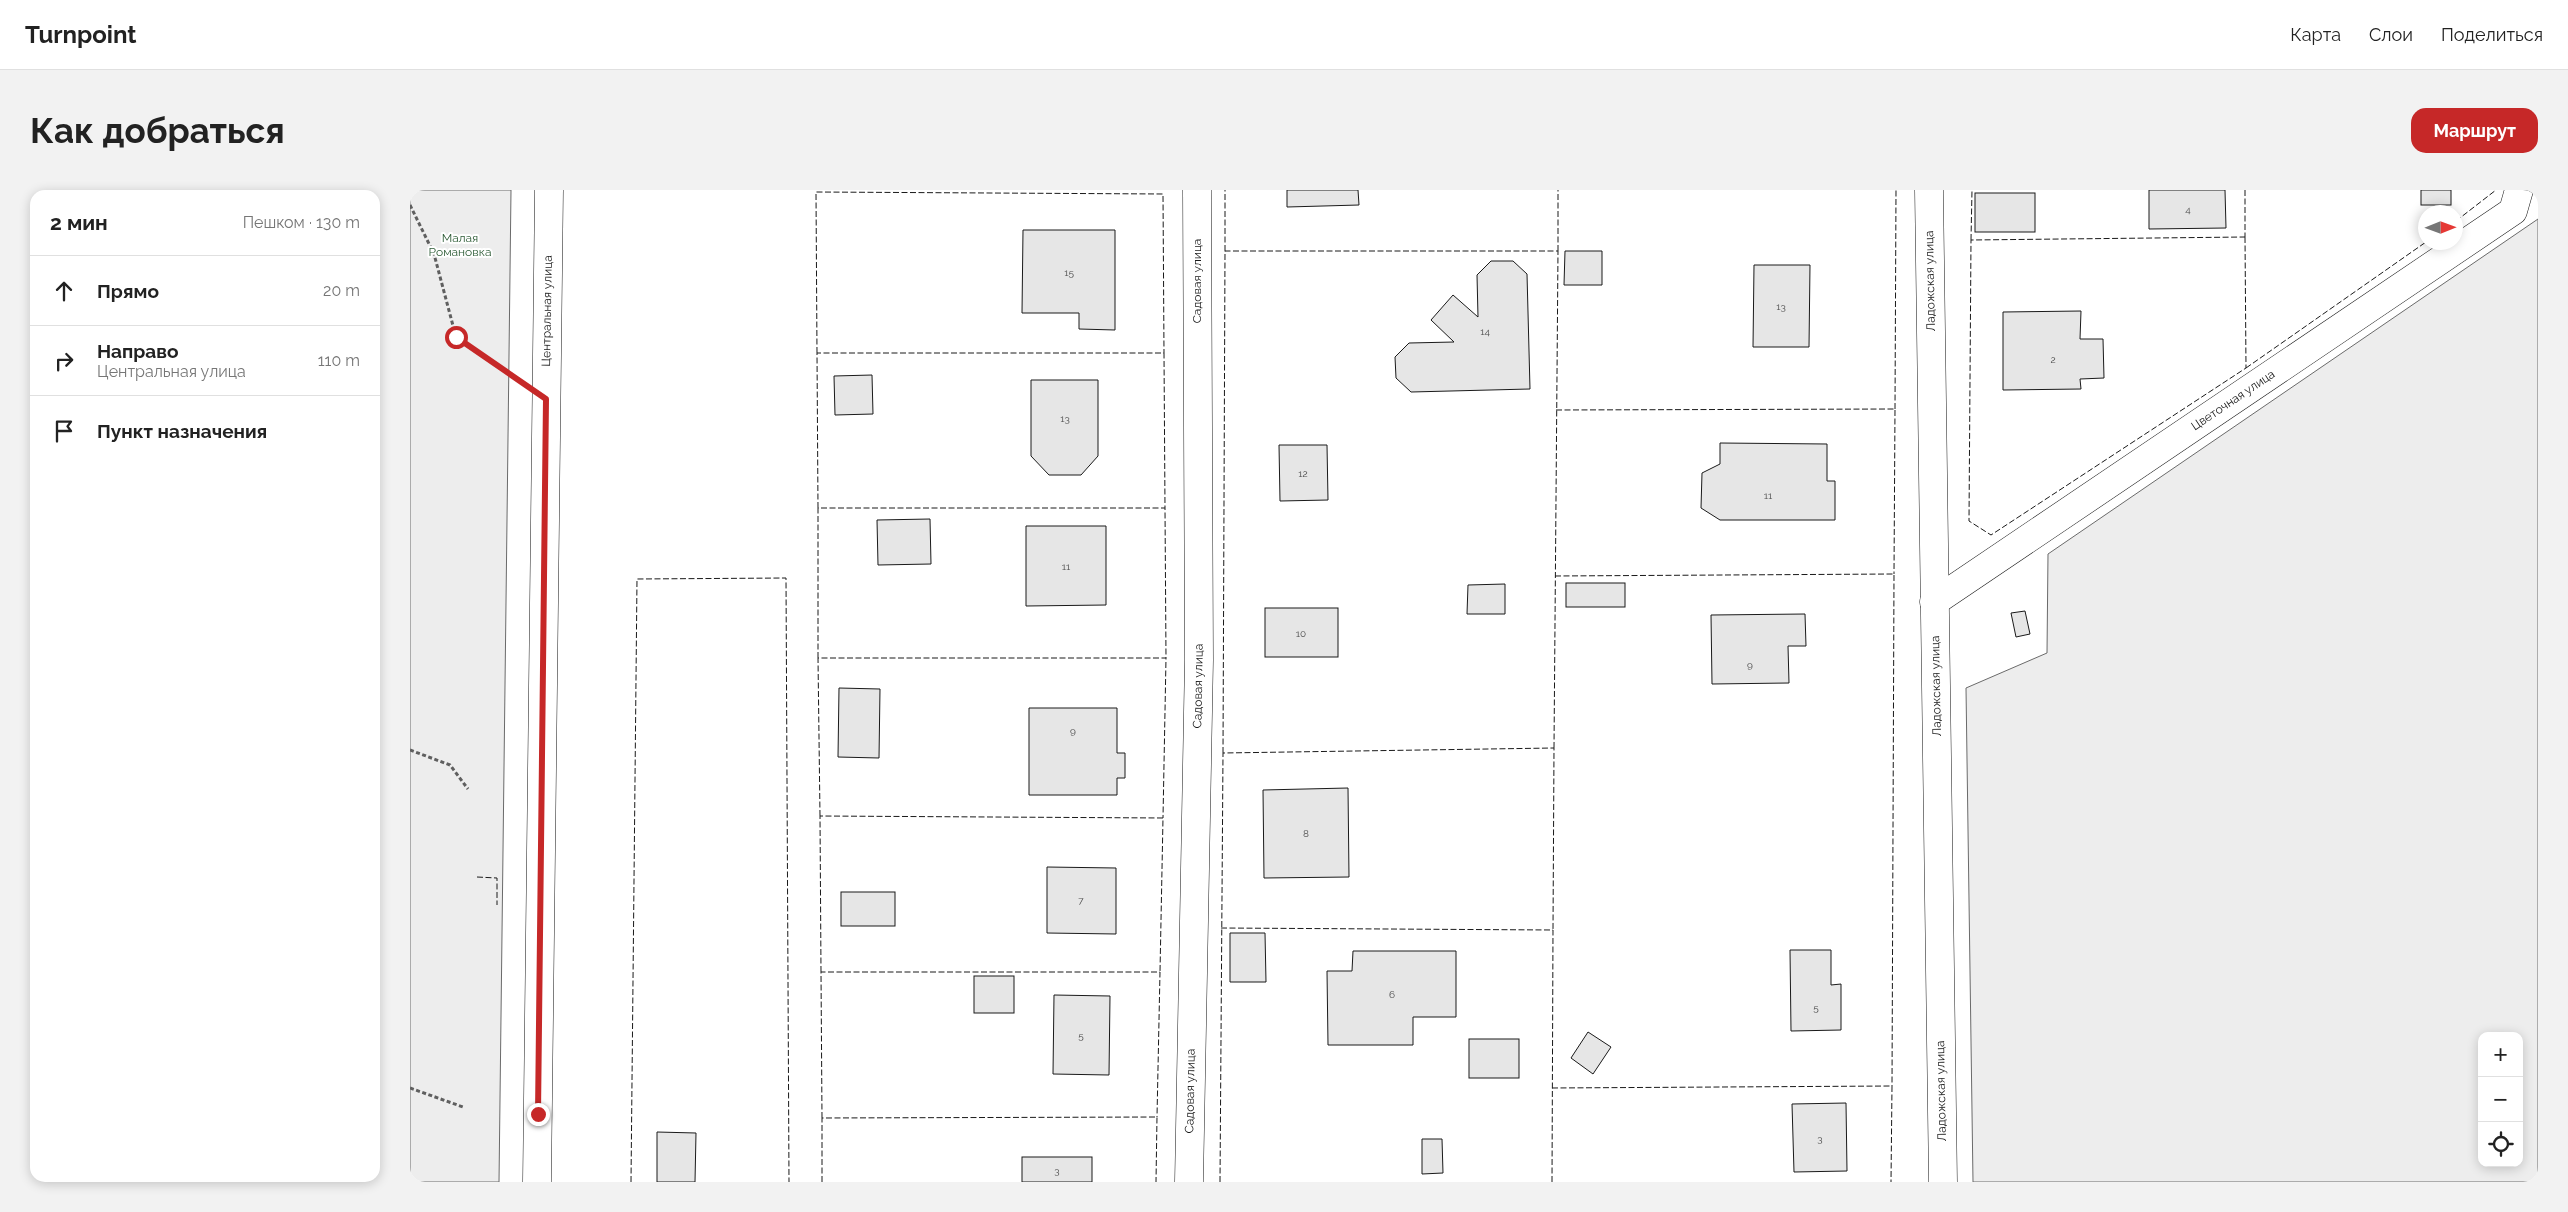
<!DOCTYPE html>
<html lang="ru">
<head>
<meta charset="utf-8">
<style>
	:root { --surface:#fff; --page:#f2f2f2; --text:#222; --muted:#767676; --line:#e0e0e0; --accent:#c62828 }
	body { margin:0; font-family:Raleway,sans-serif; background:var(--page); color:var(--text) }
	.controls { position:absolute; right:15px; bottom:15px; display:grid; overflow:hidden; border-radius:10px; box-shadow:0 2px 12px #0003 }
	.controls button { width:45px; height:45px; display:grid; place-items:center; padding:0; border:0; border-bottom:1px solid var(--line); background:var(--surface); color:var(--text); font:25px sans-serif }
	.compass { position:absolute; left:2008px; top:15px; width:45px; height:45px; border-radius:50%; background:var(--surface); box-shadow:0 2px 12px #0003; rotate:89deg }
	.stop { position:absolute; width:15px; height:15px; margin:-11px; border:4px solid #c62828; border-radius:50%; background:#fff }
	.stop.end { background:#c62828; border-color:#fff; box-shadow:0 1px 5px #0008 }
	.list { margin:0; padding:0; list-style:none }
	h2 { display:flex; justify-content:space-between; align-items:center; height:65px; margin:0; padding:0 20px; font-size:21px }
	h2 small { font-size:16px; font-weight:400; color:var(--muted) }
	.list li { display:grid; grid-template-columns:32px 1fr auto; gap:15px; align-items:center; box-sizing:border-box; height:70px; padding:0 20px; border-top:1px solid var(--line) }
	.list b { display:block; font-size:19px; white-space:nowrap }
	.list p { margin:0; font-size:16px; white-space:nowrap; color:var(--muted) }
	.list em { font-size:16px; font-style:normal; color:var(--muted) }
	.icon { flex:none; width:28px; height:28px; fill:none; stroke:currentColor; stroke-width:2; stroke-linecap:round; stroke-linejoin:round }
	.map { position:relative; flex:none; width:2128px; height:992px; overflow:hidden; border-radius:15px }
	header { display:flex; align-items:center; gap:30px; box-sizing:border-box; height:70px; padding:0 25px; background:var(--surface); border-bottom:1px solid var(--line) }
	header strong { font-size:24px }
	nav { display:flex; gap:28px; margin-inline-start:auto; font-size:18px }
	.intro { display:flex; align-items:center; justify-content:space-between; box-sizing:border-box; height:120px; padding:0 30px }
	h1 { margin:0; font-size:35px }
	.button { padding:12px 22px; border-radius:15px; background:var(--accent); color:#fff; font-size:18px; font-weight:700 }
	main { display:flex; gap:30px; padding:0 30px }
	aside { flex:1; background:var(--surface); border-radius:15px; box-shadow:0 2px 12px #0003 }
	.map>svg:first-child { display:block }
	.built { fill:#ededed; stroke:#6a6a6a; fill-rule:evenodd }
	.building { fill:#e6e6e6; stroke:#1a1a1a }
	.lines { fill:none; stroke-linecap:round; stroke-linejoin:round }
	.street-casing { stroke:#1a1a1a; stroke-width:29 }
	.secondary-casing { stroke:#1a1a1a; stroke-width:29 }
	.path { stroke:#5f5f5f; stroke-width:3; stroke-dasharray:4 2.5; stroke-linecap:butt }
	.street { stroke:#fff; stroke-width:28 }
	.secondary { stroke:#fff; stroke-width:28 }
	.fence { stroke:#1a1a1a; stroke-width:1; stroke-dasharray:6 2.5; stroke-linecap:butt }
	.route { stroke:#c62828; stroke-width:6 }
	.labels { text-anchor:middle; stroke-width:4; stroke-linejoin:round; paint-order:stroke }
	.number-label { font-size:10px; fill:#4d4d4d }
	.park-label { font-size:12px; fill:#2b5a34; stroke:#fff }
	.street-label { font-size:12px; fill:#1a1a1a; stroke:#fff }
</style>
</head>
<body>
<header>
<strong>Turnpoint</strong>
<nav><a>Карта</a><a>Слои</a><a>Поделиться</a></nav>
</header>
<div class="intro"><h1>Как добраться</h1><a class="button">Маршрут</a></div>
<main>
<aside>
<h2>2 мин<small>Пешком · 130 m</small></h2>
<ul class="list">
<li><svg class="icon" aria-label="ahead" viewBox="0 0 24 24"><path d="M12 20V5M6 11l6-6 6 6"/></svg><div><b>Прямо</b></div><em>20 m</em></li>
<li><svg class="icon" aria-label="right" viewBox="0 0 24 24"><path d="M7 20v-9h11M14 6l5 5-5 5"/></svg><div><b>Направо</b><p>Центральная улица</p></div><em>110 m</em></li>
<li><svg class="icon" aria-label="arrive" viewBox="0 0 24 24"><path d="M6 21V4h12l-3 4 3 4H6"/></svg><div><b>Пункт назначения</b></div></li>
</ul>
</aside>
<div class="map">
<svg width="2128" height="992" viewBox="0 0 2128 992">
	<rect width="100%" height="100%" fill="#fff"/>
	<g class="built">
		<polygon points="0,0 101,0 89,992 0,992"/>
		<path d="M2128,29V992H1563L1556,498L1637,463L1638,364ZM2072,846H2109V973H2072Z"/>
	</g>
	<g class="building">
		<polygon points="877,0 948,0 949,15 877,17"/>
		<polygon points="1739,0 1815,0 1816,38 1739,39"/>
		<rect x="2011" y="0" width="30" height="15"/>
		<rect x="1565" y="3" width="60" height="39"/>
		<polygon points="613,40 705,40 705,140 669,139 669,123 612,123"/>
		<polygon points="1155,61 1192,61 1192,95 1154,95"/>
		<polygon points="1081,71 1103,71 1117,84 1120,199 1001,202 986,188 985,167 999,153 1044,152 1021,130 1043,105 1068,127 1067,85"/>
		<polygon points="1344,75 1400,75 1399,157 1343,157"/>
		<polygon points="1671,121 1670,149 1693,149 1694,188 1670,189 1671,199 1593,200 1593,122"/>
		<polygon points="462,185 463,224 425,225 424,186"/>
		<polygon points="621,190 688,190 688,266 671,285 639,285 621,266"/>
		<polygon points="1310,253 1417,254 1417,291 1425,291 1425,330 1310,330 1291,318 1292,283 1310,274"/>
		<polygon points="869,255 917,255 918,310 870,311"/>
		<polygon points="520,329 521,374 468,375 467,330"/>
		<polygon points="616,336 696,336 696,415 616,416"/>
		<rect x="1156" y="393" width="59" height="24"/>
		<polygon points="1095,394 1095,424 1057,424 1058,395"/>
		<rect x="855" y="418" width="73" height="49"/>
		<polygon points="1615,421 1620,444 1606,447 1601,423"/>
		<polygon points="1395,424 1396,456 1378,456 1379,493 1302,494 1301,425"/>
		<polygon points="429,498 470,499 469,568 428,567"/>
		<polygon points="619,518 707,518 707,563 715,563 715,588 707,588 707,605 619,605"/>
		<polygon points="938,598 939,687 854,688 853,600"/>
		<polygon points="637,677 706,678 706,744 637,743"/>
		<rect x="431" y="702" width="54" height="34"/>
		<polygon points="820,743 855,743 856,792 820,792"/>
		<polygon points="1380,760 1421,760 1421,795 1431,794 1431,840 1381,841"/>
		<polygon points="943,761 1046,761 1046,827 1003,827 1003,855 918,855 917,781 942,781"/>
		<rect x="564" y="786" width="40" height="37"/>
		<polygon points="644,805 700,806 699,885 643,884"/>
		<polygon points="1178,842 1201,857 1183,884 1161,868"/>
		<rect x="1059" y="849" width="50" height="39"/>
		<polygon points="1436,913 1437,981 1384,982 1382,914"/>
		<polygon points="247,942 286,943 285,992 247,992"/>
		<polygon points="1012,949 1032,949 1033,983 1012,984"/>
		<rect x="612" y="967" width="70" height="25"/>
	</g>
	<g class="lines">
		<defs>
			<g id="street">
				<polyline points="1519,0 1533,992"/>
				<polyline points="1524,412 2103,21 2109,0"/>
				<polyline points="779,992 789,470 787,0"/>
			</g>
			<polyline id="secondary" points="127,992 139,0"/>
		</defs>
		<use href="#street" class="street-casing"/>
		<use href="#secondary" class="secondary-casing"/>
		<g class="path">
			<polyline points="0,15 24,64 46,147 101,185"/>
			<polyline points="0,560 40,575 58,599"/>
			<polyline points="0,898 53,917"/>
		</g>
		<use href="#street" class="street"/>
		<use href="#secondary" class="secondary"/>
		<g class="fence">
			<polyline points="1835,0 1835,47"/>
			<polyline points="2046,31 2086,0"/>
			<polygon points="1835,47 1836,178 1581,345 1559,331 1561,50"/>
			<polyline points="1561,50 1562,0"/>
			<polyline points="815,61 815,0"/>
			<polyline points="1148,61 1148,0"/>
			<polyline points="407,163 406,2 753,4 754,163"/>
			<polyline points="1836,178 2016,52"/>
			<polyline points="1485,219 1486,0"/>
			<polyline points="1146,220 1485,219 1484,384"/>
			<polyline points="408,318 407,163 754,163 755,318"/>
			<polyline points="1145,386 1484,384 1482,896"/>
			<polyline points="408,468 408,318 755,318 756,468"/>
			<polyline points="813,563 815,61 1148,61 1144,558"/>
			<polyline points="410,626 408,468 756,468 753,628"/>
			<polyline points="67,687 87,688 87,715"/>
			<polyline points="811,738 1143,740 1142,992"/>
			<polyline points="411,782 410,626 753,628 750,782"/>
			<polyline points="1142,898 1482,896 1481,992"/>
			<polyline points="412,928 411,782 750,782 747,927"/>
			<polyline points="221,992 227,389 376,388 379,992"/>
			<polyline points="412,992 412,928 747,927 746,992"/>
			<polyline points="810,992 813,563 1144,558 1143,740"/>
		</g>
	</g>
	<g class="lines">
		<polyline class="route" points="46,147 136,209 128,924"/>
	</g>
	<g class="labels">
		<g class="number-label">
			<text x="1778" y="23">4</text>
			<text x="659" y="86">15</text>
			<text x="1371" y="120">13</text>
			<text x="1075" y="145">14</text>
			<text x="1643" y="173">2</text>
			<text x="655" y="232">13</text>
			<text x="893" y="287">12</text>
			<text x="1358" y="309">11</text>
			<text x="656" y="380">11</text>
			<text x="891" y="447">10</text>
			<text x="1340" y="478">9</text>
			<text x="663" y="544">9</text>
			<text x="896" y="647">8</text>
			<text x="671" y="714">7</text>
			<text x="982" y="808">6</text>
			<text x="1406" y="821">5</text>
			<text x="671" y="849">5</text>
			<text x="1410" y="952">3</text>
			<text x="647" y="984">3</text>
		</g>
		<g class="park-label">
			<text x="50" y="52">Малая<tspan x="50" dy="14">Романовка</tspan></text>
		</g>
		<g class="street-label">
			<text transform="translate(787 91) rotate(-90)" y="4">Садовая улица</text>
			<text transform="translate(1520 91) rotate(-91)" y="4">Ладожская улица</text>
			<text transform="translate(137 121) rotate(-89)" y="4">Центральная улица</text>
			<text transform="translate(1823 210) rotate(-34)" y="4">Цветочная улица</text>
			<text transform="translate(788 496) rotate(-89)" y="4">Садовая улица</text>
			<text transform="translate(1526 496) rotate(-91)" y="4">Ладожская улица</text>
			<text transform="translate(780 901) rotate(-89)" y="4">Садовая улица</text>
			<text transform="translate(1531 901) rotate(-91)" y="4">Ладожская улица</text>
		</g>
	</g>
</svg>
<div class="controls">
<button>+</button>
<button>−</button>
<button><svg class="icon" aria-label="locate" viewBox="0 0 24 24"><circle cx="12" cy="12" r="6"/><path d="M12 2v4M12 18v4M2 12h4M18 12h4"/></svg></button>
</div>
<svg class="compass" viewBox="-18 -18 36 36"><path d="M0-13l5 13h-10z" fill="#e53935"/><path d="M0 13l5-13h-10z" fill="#767676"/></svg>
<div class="stop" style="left:46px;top:147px"></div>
<div class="stop end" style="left:128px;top:924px"></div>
</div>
</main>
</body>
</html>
